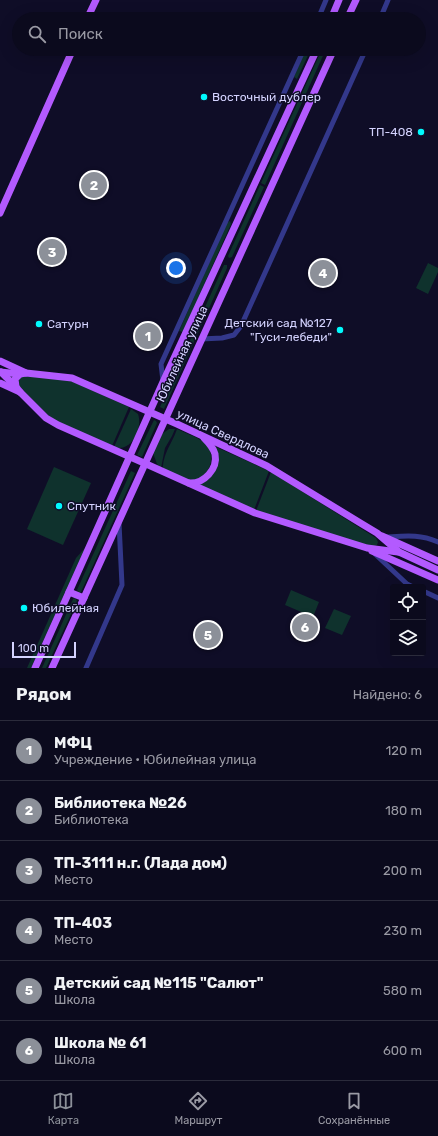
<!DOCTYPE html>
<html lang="ru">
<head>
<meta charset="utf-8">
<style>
	:root { --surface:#0b0a1d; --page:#141326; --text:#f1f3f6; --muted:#9a9aa4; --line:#2b2b3b; --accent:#8c9099 }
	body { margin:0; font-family:Rubik,sans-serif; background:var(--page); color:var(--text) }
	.controls { position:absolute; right:12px; bottom:12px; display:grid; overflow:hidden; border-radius:4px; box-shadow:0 4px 16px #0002 }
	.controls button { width:36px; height:36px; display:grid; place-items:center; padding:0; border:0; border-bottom:1px solid var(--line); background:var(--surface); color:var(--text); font:20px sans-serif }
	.scale { position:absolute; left:12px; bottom:10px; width:64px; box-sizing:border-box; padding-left:4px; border:2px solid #d4d3ff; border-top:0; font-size:11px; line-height:14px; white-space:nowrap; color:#d4d3ff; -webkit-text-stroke:3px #0f0d27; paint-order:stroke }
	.you { position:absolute; left:176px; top:268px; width:14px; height:14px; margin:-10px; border:3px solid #fff; border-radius:50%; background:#1a73e8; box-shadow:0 0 0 6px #1a73e833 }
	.badge { display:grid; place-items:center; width:26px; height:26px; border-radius:50%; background:var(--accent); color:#fff; font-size:13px; font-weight:700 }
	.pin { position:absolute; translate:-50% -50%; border:2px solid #fff; box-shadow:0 1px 4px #0006 }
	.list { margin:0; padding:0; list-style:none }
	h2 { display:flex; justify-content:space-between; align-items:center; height:52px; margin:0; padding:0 16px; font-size:17px }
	h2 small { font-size:13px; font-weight:400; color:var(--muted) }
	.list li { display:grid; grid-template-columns:26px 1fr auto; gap:12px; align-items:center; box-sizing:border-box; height:60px; padding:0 16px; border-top:1px solid var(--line) }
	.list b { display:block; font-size:15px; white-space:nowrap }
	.list p { margin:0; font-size:13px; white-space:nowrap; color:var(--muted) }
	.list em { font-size:13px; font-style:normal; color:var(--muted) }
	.icon { flex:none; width:22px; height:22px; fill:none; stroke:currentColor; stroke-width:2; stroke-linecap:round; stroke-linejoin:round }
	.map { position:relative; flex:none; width:438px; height:668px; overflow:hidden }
	.search { position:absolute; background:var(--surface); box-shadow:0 4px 16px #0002; left:12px; right:12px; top:12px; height:44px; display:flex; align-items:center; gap:10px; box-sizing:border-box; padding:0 14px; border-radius:22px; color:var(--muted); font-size:15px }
	.sheet { height:412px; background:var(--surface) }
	nav { display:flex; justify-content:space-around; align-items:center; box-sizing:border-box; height:56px; border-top:1px solid var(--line); background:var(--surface); font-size:11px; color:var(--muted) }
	nav a { display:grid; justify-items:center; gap:2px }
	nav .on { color:var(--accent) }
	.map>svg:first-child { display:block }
	.green { fill:#0f322d }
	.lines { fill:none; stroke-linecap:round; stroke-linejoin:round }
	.minor { stroke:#33388b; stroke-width:5 }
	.major { stroke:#b35aff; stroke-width:7 }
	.poi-dot { fill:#00fafe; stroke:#0f0d27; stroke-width:1.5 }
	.labels { text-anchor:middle; stroke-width:3; stroke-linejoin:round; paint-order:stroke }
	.poi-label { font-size:12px; fill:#d4d3ff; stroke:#0f0d27; text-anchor:start }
	.street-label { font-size:12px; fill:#d4d3ff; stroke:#0f0d27 }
</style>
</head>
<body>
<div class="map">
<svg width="438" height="668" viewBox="0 0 438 668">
	<rect width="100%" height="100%" fill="#0f0d27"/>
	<g class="green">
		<polygon points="306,49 311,49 297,79 294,77"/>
		<polygon points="322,49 326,49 265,185 261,183"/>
		<polygon points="260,185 264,187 232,257 229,258 228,256"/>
		<polygon points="230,221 231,224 183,332 179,331 227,223"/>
		<polygon points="428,263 438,268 438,272 428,294 416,288"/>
		<polygon points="224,265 227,265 227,268 164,409 160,407"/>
		<polygon points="21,376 63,379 71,381 129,407 112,446 56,421 48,415 17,384"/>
		<path d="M131,409L138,414C143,427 132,453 114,447Z"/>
		<polygon points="154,420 156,421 157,423 142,457 137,455"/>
		<polygon points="169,429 175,429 172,436 165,448 161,468 157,464 153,453 162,434"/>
		<path d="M177,429C185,433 195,436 202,441C220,453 210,480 189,481C184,481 169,473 163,471C162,454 172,444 177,429Z"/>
		<polygon points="216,447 269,471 254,510 197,485 209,479"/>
		<polygon points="54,467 91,483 63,545 27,529"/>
		<polygon points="131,471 135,473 81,592 79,592 77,590"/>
		<polygon points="271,472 376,538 378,542 377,545 372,547 256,511"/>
		<polygon points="85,548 31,668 27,668 76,558"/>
		<polygon points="291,590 319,602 313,617 285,605"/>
		<polygon points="75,598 77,601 46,668 42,668 73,599"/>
		<polygon points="334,609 351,616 342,635 325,628"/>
	</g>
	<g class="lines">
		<g class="minor">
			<polyline points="318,19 326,0"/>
			<polyline points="380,19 388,0"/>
			<polyline points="201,339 222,338 234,335 241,326 366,49"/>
			<polyline points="163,381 161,364 304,49"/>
			<path d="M386,537C405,536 420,534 438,542"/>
			<polyline points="375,554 407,584 413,587"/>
			<polyline points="423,591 438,598"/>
			<polyline points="86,668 122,585 119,523"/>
		</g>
		<g class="major">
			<polyline points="87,19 96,0"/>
			<polyline points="331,19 339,0"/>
			<polyline points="347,19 356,0"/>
			<polyline points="0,213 73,49"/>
			<polyline points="0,361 26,373 72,378 177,424 267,466 362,524 377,533 399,552 438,570"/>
			<polyline points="0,372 20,374"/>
			<polyline points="1,372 16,387"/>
			<polyline points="0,383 20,392 46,418 58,425 144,463 255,513 367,548 398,552"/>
			<polyline points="20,392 16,387 15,379 20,374 26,373"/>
			<path d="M189,483C204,484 218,469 215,454C213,447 209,443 204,438"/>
			<polyline points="382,536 438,561"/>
			<polyline points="372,551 438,580"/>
			<polyline points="69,592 84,598"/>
			<polyline points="35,668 163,382 317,49"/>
			<polyline points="52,668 334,49"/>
		</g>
	</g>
	<g class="poi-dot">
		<circle cx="204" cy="97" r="4"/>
		<circle cx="421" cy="132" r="4"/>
		<circle cx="39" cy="324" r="4"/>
		<circle cx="340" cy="330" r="4"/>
		<circle cx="59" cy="506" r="4"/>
		<circle cx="24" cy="608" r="4"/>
	</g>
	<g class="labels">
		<g class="poi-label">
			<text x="212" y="101">Восточный дублер</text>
			<text x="413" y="136" text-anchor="end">ТП-408</text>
			<text x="332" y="327" text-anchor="end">Детский сад №127<tspan x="332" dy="14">"Гуси-лебеди"</tspan></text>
			<text x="47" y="328">Сатурн</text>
			<text x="67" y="510">Спутник</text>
			<text x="32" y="612">Юбилейная</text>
		</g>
		<g class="street-label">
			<text transform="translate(182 354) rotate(-65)" y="4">Юбилейная улица</text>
			<text transform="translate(223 434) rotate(25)" y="4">улица Свердлова</text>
		</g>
	</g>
</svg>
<div class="controls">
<button><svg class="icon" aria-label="locate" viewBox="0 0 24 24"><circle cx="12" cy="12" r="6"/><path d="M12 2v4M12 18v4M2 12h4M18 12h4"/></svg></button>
<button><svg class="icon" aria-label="layers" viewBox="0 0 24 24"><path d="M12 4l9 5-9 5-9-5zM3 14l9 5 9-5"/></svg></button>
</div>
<div class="scale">100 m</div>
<div class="you"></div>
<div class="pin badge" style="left:148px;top:336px">1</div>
<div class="pin badge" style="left:94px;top:185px">2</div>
<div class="pin badge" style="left:52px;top:252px">3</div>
<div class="pin badge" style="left:323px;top:273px">4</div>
<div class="pin badge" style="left:208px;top:635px">5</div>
<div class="pin badge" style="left:305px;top:627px">6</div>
<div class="search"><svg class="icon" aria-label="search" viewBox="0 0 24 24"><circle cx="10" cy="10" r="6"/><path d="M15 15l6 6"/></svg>Поиск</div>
</div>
<section class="sheet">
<h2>Рядом<small>Найдено: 6</small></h2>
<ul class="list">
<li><span class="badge">1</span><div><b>МФЦ</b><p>Учреждение · Юбилейная улица</p></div><em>120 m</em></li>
<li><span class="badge">2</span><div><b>Библиотека №26</b><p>Библиотека</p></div><em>180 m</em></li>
<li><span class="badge">3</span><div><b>ТП-3111 н.г. (Лада дом)</b><p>Место</p></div><em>200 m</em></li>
<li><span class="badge">4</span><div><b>ТП-403</b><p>Место</p></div><em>230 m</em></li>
<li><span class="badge">5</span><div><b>Детский сад №115 &quot;Салют&quot;</b><p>Школа</p></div><em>580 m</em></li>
<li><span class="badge">6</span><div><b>Школа № 61</b><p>Школа</p></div><em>600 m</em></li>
</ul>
</section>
<nav>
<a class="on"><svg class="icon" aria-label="map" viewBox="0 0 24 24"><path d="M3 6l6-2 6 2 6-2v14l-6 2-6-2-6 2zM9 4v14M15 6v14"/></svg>Карта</a>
<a><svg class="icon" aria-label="directions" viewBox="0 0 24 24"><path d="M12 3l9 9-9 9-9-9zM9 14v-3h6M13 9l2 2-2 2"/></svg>Маршрут</a>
<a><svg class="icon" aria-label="saved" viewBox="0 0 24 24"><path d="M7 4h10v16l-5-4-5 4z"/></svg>Сохранённые</a>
</nav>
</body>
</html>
